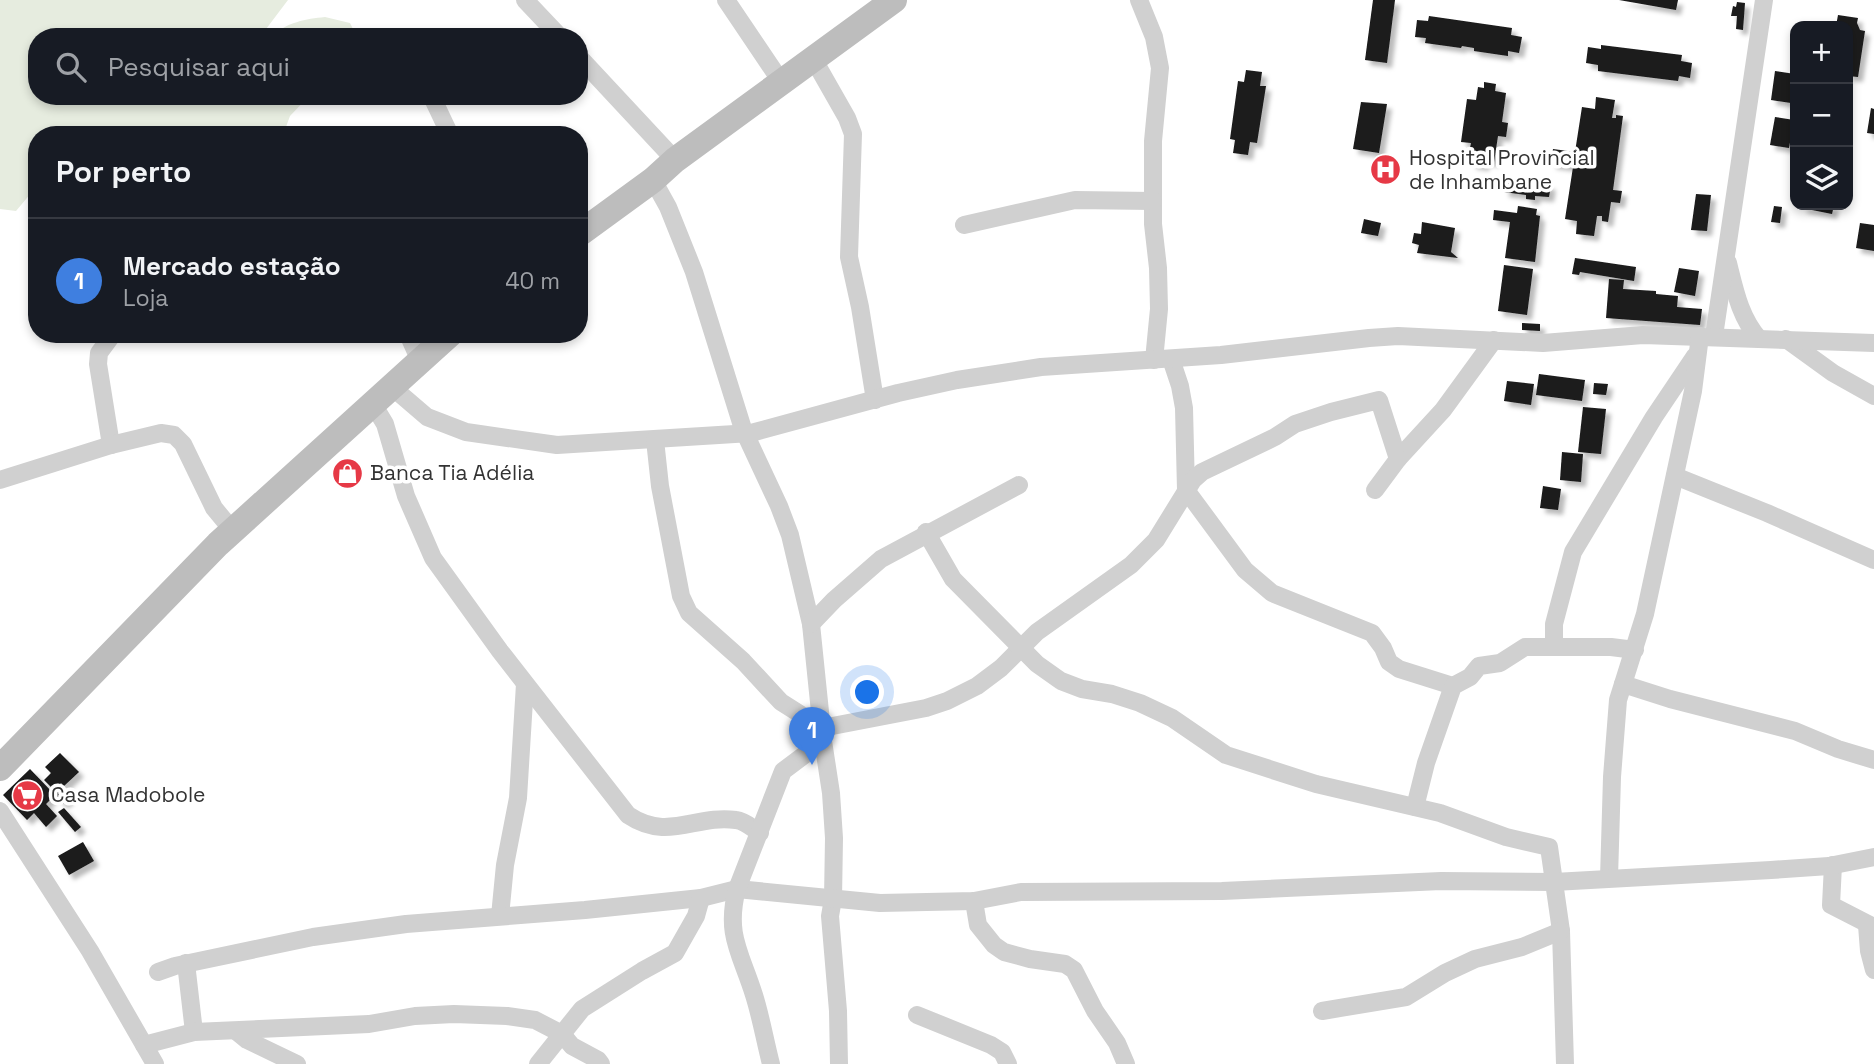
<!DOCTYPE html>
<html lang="pt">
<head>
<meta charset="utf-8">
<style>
	:root { --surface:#171b24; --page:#242831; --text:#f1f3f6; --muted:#9ea1a6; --line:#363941; --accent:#7c3aed }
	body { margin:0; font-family:"Space Grotesk",sans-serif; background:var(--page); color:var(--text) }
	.controls { position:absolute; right:21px; top:21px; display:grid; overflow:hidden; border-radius:14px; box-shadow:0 4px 10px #0003 }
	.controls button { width:63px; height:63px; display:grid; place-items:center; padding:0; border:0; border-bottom:2px solid var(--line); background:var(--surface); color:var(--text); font:35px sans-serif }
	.you { position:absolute; left:868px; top:693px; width:24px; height:24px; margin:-18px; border:5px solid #fff; border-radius:50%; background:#1a73e8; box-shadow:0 0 0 10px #1a73e833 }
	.badge { display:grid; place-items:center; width:46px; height:46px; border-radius:50%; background:var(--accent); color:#fff; font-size:23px; font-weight:700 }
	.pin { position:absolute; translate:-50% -58px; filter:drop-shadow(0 2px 4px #0008) }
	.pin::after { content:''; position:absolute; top:37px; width:24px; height:21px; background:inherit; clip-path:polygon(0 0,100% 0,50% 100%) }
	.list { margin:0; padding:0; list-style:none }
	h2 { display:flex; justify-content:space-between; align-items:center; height:91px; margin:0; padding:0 28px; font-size:30px }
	h2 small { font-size:23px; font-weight:400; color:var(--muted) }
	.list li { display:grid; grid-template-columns:46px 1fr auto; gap:21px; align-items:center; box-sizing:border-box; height:126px; padding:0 28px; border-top:2px solid var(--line) }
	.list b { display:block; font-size:26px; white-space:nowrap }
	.list p { margin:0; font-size:23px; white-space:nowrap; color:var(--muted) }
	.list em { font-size:23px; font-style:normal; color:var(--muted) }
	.icon { flex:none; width:38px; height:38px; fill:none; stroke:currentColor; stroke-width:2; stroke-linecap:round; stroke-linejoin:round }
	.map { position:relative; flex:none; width:1874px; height:1064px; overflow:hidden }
	.search { position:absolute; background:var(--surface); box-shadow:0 4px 10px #0003; left:28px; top:28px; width:560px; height:77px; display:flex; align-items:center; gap:18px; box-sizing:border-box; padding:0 24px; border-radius:28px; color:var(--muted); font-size:26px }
	.panel { position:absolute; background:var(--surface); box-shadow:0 4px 10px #0003; left:28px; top:126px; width:560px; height:217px; border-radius:28px }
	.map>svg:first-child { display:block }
	.green { fill:#e6ecdf }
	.building { fill:#1a1a1a; filter:url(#shadow) }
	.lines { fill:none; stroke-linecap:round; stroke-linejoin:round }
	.street { stroke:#d0d0d0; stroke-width:18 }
	.secondary { stroke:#bdbdbd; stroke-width:26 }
	.labels { text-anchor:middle; stroke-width:7; stroke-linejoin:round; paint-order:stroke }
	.poi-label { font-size:21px; fill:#333; stroke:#fff; text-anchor:start }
</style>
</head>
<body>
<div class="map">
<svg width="1874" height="1064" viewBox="0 0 1874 1064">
	<defs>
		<filter id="shadow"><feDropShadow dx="5" dy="5" stdDeviation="2" flood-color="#0004"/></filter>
	</defs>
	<rect width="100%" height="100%" fill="#fff"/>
	<g class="green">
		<polygon points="0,0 288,0 260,37 37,37 37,96 309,96 290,116 283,135 37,135 37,190 32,192 16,211 0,209"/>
		<path d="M325,17L350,23L357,37H272C286,22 306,19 325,17Z"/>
	</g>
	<g class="building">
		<polygon points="1373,0 1395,0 1387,63 1365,60"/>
		<polygon points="1619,0 1678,0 1676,10"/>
		<polygon points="1737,2 1745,3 1743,30 1736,29 1737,16 1731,16 1733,6 1736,7"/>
		<polygon points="1838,15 1858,18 1857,23 1860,30 1865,31 1858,77 1848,76 1848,26 1836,26"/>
		<polygon points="1429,16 1512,28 1511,35 1522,37 1519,53 1508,51 1508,56 1474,51 1474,48 1462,46 1461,48 1425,43 1426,38 1415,37 1417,20 1428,21"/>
		<polygon points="1601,45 1682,55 1681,61 1692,63 1690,78 1679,76 1678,81 1598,71 1598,65 1586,63 1588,47 1601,49"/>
		<polygon points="1246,70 1262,72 1260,86 1266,86 1257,143 1250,142 1248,155 1233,153 1235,140 1230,139 1238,81 1244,82"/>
		<polygon points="1775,71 1795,74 1795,89 1793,88 1791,103 1771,100"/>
		<polygon points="1484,82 1496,84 1495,91 1506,93 1502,122 1508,123 1506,137 1498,136 1494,162 1485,161 1484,166 1471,164 1472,158 1468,158 1471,143 1461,142 1467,99 1476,100 1478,87 1484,88"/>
		<polygon points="1596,97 1615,100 1612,118 1616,118 1616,115 1623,116 1613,190 1622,191 1620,203 1611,202 1608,222 1602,221 1602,216 1597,216 1594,236 1576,234 1577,221 1565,219 1573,167 1551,164 1553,149 1575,152 1582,107 1595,109"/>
		<polygon points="1361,102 1387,104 1379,153 1353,149"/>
		<polygon points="1871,108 1874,109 1874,134 1867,133"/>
		<polygon points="1775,117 1794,120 1789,148 1770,145"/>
		<polygon points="1505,179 1551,185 1549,197 1535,196 1535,200 1526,199 1526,195 1504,192"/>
		<polygon points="1696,194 1711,195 1707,231 1691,230"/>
		<polygon points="1802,205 1834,205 1832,214 1802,208"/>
		<polygon points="1518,206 1537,209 1536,215 1540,216 1535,262 1505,258 1510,222 1493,220 1494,210 1517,213"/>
		<polygon points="1774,206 1782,207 1780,223 1771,222"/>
		<polygon points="1364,219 1381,223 1378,236 1361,233"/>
		<polygon points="1422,222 1455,228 1451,252 1458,258 1417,253 1419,245 1412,243 1414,233 1421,234"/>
		<polygon points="1860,223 1874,225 1874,251 1856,248"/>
		<polygon points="1575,258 1636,267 1634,281 1580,272 1579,275 1572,274"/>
		<polygon points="1504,265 1533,269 1527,315 1498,311"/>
		<polygon points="1679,268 1699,271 1695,296 1674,292"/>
		<polygon points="1609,279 1624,280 1623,289 1656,291 1656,294 1678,296 1677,307 1702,309 1700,325 1606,318"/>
		<polygon points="1522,323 1540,324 1540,331 1522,330"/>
		<polygon points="1539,374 1585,380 1582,401 1536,395"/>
		<polygon points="1507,381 1534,384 1531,405 1504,401"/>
		<polygon points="1594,383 1608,384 1606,395 1593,394"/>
		<polygon points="1583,407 1606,409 1601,454 1578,452"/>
		<polygon points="1562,452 1583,454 1581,482 1560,480"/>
		<polygon points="1543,486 1561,489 1558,510 1540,508"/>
		<polygon points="60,753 79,772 64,786 61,783 54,790 44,780 51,773 45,767"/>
		<polygon points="30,769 54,794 60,788 70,798 63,804 55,795 46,804 57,816 46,827 34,813 27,820 3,795"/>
		<polygon points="64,808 81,827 75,832 58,812"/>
		<polygon points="83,842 94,861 69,875 58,856"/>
	</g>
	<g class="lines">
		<g class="street">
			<polyline points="525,0 560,37"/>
			<polyline points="726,0 782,83"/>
			<polyline points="1139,0 1154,37 1160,68 1153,141 1153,224 1158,268 1159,309 1154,360"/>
			<polyline points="579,57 675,160"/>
			<polyline points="814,60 847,118 853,134 849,257 860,307 875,400"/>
			<polyline points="432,97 450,135"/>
			<polyline points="653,180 668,207 694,272 743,429 779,506 790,535 811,624 823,741 831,793 834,838 833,899 830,916 838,1011 839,1064"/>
			<polyline points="964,225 1075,200 1153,201"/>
			<path d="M1728,263C1735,291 1740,317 1759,339"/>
			<polyline points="408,334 420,361"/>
			<polyline points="1714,336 1764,0"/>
			<polyline points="1786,339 1833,373 1874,396"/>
			<polyline points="1171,359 1180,386 1184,408 1186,490 1245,570 1272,593 1372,633 1383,648 1389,662 1399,669 1453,686"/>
			<polyline points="392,387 427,417 466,432 557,445 751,433 898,393 957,380 1041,367 1221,355 1369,338 1398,336 1543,343 1643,335 1874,343"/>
			<path d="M373,404L385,424L406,496L433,558L500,651L628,815C668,842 696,814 736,820C745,821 752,828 760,833"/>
			<polyline points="655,440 660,486 681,596 689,613 743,661 781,702 822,728 926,708 947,701 977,686 1001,668 1037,632 1131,565 1156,540 1193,480 1202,472 1275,437 1295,424 1331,412 1379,400 1398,459 1443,410 1494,340"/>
			<polyline points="111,445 98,364 99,353 113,334"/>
			<polyline points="1675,476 1767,513 1874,560"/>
			<polyline points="0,480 111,445 161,433 174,435 183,444 214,508 233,531"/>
			<polyline points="1375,490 1398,459"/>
			<polyline points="926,532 953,579 1037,664 1061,681 1082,689 1112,694 1140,703 1172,718 1226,755 1316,784 1440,813 1506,837 1549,847 1561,931 1565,1064"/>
			<polyline points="811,624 834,600 881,559 1019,485"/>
			<polyline points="1554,647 1554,624 1573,552 1654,417 1695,356"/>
			<polyline points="1623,684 1670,699 1795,731 1838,749 1874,760"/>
			<polyline points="1415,807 1426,763 1453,686 1470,677 1479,666 1500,663 1525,647 1611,647 1635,650"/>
			<polyline points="0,811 90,951 155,1064"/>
			<polyline points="1833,865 1831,905 1874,927"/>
			<polyline points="1609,878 1612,777 1618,700 1645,614 1693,391 1700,336"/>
			<polyline points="974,901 978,925 994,945 1004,952 1030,959 1065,964 1074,970 1095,1011 1117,1043 1126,1064"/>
			<polyline points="500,916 505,865 518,798 525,684"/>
			<polyline points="1867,925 1869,951 1874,970"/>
			<polyline points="186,963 194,1032"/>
			<polyline points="158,972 175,966 313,937 406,924 585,910 701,898 737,889 880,903 974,901 1021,892 1222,891 1441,881 1554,882 1771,870 1829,866 1874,857"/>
			<polyline points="1322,1011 1406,997 1445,973 1475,959 1522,947 1561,931"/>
			<polyline points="917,1015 991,1045 1002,1052 1008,1064"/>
			<polyline points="236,1031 247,1040 297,1064"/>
			<polyline points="144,1045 194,1032 369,1024 415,1016 454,1014 507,1016 535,1020 562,1034 572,1046 598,1060 601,1064"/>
			<polyline points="538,1064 582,1009 642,971 675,953 696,916 701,898"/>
			<path d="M771,1064C765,1041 761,1017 754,995C741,953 725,935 737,889L783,771L823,741"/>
		</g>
		<g class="secondary">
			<polyline points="579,234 653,180 675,160 894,0"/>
			<polyline points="0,768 218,544 450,334"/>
		</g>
	</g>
	<defs>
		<symbol id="hospital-disc" viewBox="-11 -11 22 22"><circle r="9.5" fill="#e63946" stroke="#fff"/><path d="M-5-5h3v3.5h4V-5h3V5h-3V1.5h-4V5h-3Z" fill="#fff"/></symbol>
		<symbol id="shop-disc" viewBox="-11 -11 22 22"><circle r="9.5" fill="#e63946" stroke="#fff"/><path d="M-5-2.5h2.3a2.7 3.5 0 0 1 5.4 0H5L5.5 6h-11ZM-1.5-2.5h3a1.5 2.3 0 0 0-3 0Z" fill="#fff"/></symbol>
		<symbol id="supermarket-disc" viewBox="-11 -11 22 22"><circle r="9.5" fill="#e63946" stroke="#fff"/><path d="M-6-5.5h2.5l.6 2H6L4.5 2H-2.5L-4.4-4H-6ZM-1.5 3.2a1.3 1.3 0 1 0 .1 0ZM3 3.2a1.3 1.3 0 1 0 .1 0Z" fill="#fff"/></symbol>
	</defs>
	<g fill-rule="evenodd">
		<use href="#hospital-disc" x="1368" y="152" width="35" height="35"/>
		<use href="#shop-disc" x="330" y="456" width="35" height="35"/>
		<use href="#supermarket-disc" x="10" y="778" width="35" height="35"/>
	</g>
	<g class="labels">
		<g class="poi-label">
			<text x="1409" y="165">Hospital Provincial<tspan x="1409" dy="24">de Inhambane</tspan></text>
			<text x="370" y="480">Banca Tia Adélia</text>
			<text x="51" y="802">Casa Madobole</text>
		</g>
	</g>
</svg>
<div class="controls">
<button>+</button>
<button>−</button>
<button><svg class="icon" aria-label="layers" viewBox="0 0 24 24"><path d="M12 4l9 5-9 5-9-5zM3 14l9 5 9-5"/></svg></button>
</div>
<div class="you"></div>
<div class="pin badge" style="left:812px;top:765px;background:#3f7fe0">1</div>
<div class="search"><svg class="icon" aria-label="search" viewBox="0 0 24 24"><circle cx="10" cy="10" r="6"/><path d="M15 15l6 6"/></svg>Pesquisar aqui</div>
<section class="panel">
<h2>Por perto<small></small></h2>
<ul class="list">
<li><span class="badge" style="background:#3f7fe0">1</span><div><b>Mercado estação</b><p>Loja</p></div><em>40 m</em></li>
</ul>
</section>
</div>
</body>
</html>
